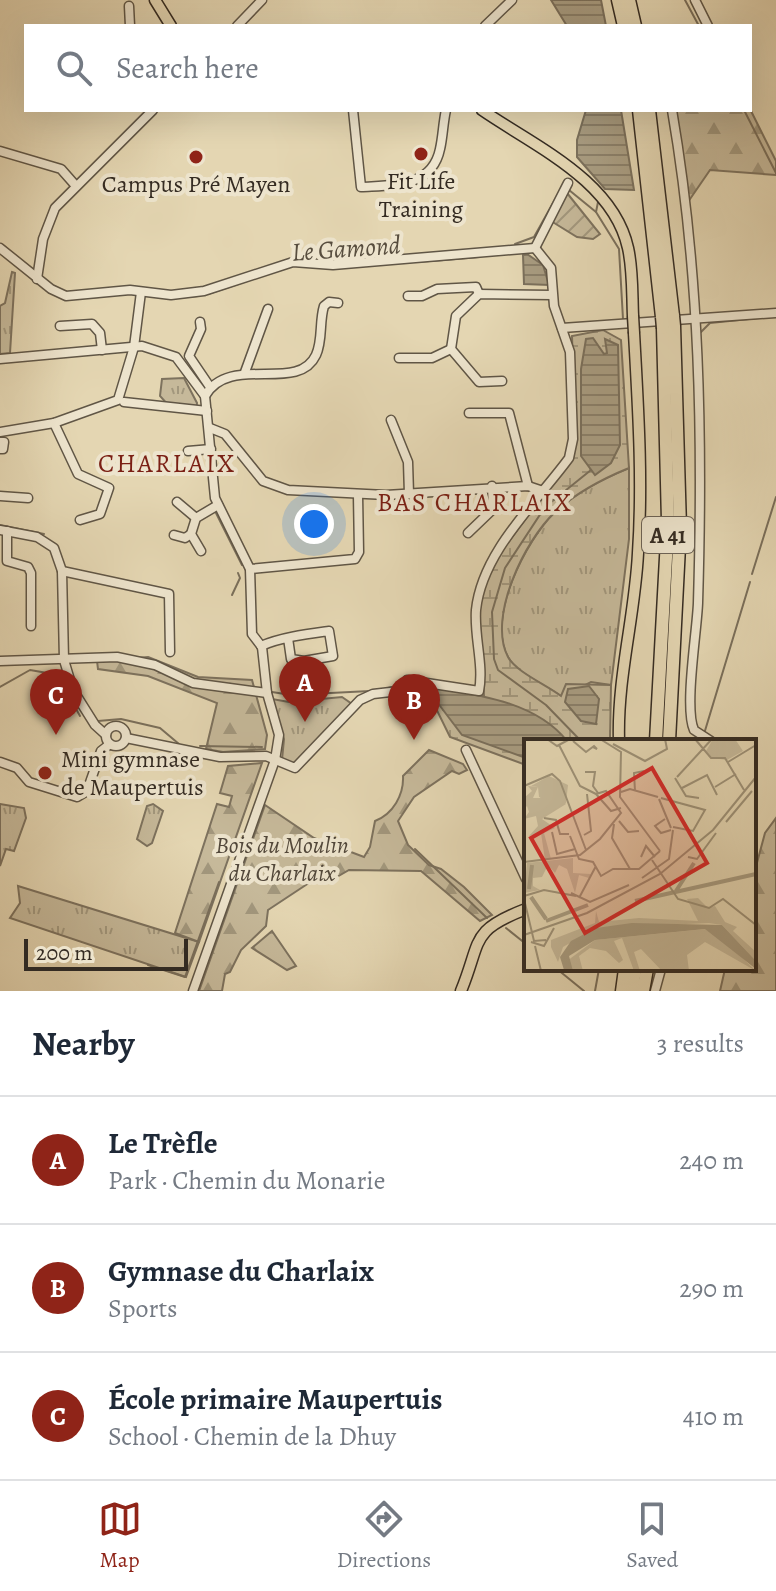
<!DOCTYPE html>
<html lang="en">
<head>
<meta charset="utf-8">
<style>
	:root { --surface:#fff; --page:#f6f6f7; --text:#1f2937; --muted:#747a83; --line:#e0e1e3; --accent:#8f2418 }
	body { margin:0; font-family:Alegreya,serif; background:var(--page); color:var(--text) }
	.scale { position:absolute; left:24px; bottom:20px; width:164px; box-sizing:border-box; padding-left:8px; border:4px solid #342b22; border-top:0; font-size:22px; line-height:28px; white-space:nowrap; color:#342b22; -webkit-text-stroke:6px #ede4cd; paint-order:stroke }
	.you { position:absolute; left:314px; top:524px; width:28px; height:28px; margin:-20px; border:6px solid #fff; border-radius:50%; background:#1a73e8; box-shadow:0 0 0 12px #1a73e833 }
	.badge { display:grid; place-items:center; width:52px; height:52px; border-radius:50%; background:var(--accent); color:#fff; font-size:26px; font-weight:700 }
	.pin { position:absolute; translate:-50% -66px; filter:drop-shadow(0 2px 4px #0008) }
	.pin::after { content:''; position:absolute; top:42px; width:28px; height:24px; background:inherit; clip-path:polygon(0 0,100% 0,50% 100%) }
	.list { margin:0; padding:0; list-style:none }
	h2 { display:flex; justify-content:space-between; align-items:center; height:104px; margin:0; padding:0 32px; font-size:34px }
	h2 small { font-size:26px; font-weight:400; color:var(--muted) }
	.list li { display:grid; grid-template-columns:52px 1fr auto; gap:24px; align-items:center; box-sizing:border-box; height:128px; padding:0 32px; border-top:2px solid var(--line) }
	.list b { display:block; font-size:30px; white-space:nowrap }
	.list p { margin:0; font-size:26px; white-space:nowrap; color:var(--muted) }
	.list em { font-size:26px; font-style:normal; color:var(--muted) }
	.icon { flex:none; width:44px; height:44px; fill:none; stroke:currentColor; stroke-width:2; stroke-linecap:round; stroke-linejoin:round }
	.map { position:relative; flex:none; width:776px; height:991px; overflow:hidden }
	.search { position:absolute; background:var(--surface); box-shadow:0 8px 32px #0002; left:24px; right:24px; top:24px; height:88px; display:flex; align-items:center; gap:20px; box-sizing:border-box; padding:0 28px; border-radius:0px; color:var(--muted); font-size:30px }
	.sheet { height:488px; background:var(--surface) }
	nav { display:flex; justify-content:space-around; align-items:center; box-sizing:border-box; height:112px; border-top:2px solid var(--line); background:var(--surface); font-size:22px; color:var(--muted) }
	nav a { display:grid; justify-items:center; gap:4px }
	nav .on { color:var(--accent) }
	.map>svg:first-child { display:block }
	.grass { fill:url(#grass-tufts); stroke:#7d725e; stroke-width:2 }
	.forest { fill:url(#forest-firs); stroke:#7d725e; stroke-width:2 }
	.wetland { fill:url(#wetland-marsh); stroke:#7d725e; stroke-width:2 }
	.garden { fill:url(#garden-furrows); stroke:#7d725e; stroke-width:2 }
	.water { fill:url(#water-rules); stroke:#7a6f5b; stroke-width:2 }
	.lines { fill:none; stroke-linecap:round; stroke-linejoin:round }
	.stream { stroke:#7a6f5b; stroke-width:2 }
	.minor-casing { stroke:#605646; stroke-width:11 }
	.major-casing { stroke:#342b22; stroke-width:13 }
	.highway-casing { stroke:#342b22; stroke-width:15 }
	.minor { stroke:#ede4cd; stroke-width:8 }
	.major { stroke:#e4d6b2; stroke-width:10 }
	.highway { stroke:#e4d6b2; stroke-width:12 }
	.major-bridge-casing { stroke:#342b22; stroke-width:13; stroke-linecap:butt }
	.highway-bridge-casing { stroke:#342b22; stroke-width:15; stroke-linecap:butt }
	.major-bridge { stroke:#e4d6b2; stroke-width:10 }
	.highway-bridge { stroke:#e4d6b2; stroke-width:12 }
	.poi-dot { fill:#8f2418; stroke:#ede4cd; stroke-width:3 }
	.labels { text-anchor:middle; stroke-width:8; stroke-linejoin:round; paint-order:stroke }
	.shield { fill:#ede4cd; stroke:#6c6255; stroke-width:2 }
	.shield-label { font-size:22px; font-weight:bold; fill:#342b22 }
	.poi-label { font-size:24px; fill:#342b22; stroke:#ede4cd }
	.park-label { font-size:24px; font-style:italic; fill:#51473a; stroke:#ede4cd }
	.water-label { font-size:26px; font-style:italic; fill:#574d3e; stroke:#ede4cd }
	.neighbourhood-label { font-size:26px; letter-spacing:2px; fill:#7a1f14; stroke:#ede4cd }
	.inset-river { fill:none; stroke:#a89c81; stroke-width:4 }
	.inset-road { fill:none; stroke:#9e9278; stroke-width:2 }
	.view { fill:#d62828; fill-opacity:0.15; stroke:#d62828; stroke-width:4 }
	.inset-edge { fill:none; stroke:#342b22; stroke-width:4 }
</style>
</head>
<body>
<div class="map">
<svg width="776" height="991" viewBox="0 0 776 991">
	<defs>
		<pattern id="grass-tufts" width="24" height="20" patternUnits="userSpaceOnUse" patternTransform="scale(2)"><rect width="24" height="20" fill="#c6b99a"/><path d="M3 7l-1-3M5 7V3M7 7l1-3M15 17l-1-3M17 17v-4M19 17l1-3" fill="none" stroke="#a2977d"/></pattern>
		<pattern id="forest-firs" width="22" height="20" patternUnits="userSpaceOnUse" patternTransform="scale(2)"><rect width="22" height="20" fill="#c6b99a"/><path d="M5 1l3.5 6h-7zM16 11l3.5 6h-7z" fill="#a2977d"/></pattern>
		<pattern id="wetland-marsh" width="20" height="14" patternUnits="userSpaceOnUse" patternTransform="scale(2)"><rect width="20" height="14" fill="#c6b99a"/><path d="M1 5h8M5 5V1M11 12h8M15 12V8" fill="none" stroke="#a2977d"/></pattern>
		<pattern id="garden-furrows" width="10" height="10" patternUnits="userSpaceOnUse" patternTransform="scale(2)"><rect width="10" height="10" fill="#c6b99a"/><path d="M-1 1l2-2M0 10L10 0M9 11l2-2" fill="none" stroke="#a2977d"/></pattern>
		<pattern id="water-rules" width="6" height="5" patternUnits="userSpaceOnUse" patternTransform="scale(2)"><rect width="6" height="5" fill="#a89c81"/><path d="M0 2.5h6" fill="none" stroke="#8a7f69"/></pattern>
	</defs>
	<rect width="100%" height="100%" fill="#e4d6b2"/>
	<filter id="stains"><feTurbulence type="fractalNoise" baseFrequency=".0025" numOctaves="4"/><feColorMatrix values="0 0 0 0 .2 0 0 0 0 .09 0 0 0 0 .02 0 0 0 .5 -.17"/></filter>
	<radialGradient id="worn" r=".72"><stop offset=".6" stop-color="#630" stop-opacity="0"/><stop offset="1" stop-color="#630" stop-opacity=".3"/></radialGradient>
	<g class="grass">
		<polygon points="12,272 15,273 10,353 0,354 0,306 5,303"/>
		<polygon points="184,378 197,403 196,411 169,406 160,396 162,379"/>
		<path d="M629,468V539L611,685L591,682L562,697C547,686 516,673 508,657C486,618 526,540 555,512C576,492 602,479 629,468Z"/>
		<polygon points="342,697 352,704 294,764 282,760 284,739 272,699 289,702"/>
		<polygon points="0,804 24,808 26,818 14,851 6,849 0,866"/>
		<polygon points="153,804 163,811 152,843 147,846 137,839 147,806"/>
		<polygon points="18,886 199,942 186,977 10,918 20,903"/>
	</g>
	<g class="forest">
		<polygon points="750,109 776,161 776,175 710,170 688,202 672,110"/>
		<polygon points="148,657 198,677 252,680 267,735 265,749 223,752 206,749 217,703 148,676 98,669 97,661"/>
		<path d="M429,750L463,764L467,770L459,774L452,771L414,797L398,821L408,845L429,865L441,869L464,887L492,915L480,921L421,871L349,870L328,882L321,875L268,910L266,926L241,950L230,972L225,974L222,991H199L265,805L314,838L364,857L370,847L375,821C393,814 404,795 403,776Z"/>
		<polygon points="262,763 199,942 175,933 217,804 229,807 232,796 220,793 228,766"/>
		<polygon points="776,818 776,991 720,991 725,969 754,969 754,874 765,833"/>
		<polygon points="272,931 296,966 287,970 252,948"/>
	</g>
	<path class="wetland" d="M603,330L621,340L629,468C602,479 577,492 555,512C525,540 487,617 508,657C516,672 547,685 561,696L566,684L611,685L610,741H526V765L450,737L425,686L484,696L479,604L492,564L573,455L575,432L572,336Z"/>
	<polygon class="garden" points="567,193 600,234 593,239 577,237 551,221"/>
	<g class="water">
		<polygon points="551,0 601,0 606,26 567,26"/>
		<polygon points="586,110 621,110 634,190 605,189 577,157 577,140"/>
		<polygon points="527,254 543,265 549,285 524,284 523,255"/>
		<polygon points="593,338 604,354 607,353 605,339 618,345 620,445 611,463 595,475 581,456 581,369 586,339"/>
		<path d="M425,686C472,694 535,700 567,741H526V758L462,735Z"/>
		<polygon points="589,686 599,699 596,724 581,721 565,702 568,689"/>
	</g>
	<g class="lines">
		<g class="stream">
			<polyline points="685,0 699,26"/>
			<polyline points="744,110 776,173"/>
			<polyline points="569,190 596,212"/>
			<polyline points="598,202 596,212 619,249 623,319"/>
			<polyline points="515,244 534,237 562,187"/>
			<polyline points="432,261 479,257"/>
			<polyline points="417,262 430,261"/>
			<polyline points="208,294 247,281"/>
			<polyline points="176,298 198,296"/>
			<polyline points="70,299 99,297"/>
			<polyline points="701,332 710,323 759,318"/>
			<polyline points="216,513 242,565"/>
			<polyline points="0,525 44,534"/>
			<polyline points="752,574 776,497"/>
			<polyline points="232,595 240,578 238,573"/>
			<polyline points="0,687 30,670 59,675"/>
			<polyline points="388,688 397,686"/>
			<polyline points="66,691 80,716"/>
			<polyline points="272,692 291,695 370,691"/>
			<polyline points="98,721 121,719 160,728 179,744"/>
			<polyline points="704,734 750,582"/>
			<polyline points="581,741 546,705 498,670 494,659 492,612 505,568 545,507 591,470"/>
			<polyline points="200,746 262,747"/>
			<polyline points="415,849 487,918"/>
			<polyline points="506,928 526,944"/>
			<polyline points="148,965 185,977 219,882"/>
			<polyline points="557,969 584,991"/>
			<polyline points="595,991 599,969"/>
		</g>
		<defs>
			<g id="minor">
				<polyline points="695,0 708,26"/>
				<polyline points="129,6 130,26"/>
				<polyline points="237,26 262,0"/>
				<polyline points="485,26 512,0"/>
				<path d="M353,110L361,187C392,185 432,188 440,149C443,136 443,123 446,110"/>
				<path d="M672,110C700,273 703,438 698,603C697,631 684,708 694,730L711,741"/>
				<polyline points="0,151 61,169 76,186"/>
				<polyline points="0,248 51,289 66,296 130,290 171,295 204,291 293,262 333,265 535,248"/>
				<polyline points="535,248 568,183"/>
				<polyline points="37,279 43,239 55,208 153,110"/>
				<polyline points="408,296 422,296 437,289 476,287 479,294"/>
				<polyline points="200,322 201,329 189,356 210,387"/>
				<polyline points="60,326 92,324 100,333 102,350"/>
				<polyline points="562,328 776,313"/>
				<polyline points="399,358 432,358 451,349"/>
				<polyline points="0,359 142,346 176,357 205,396 215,498 250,569 252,634 262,647 267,693 279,735 275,760 193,991"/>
				<polyline points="245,372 268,309"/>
				<polyline points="502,381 479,382 451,349 456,316 479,294 552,295"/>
				<path d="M205,396C230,353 298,394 316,355C323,340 319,322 324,306L329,302L338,303"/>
				<polyline points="124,402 207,411"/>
				<polyline points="469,413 509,413 528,486"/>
				<polyline points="391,420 408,462 409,494"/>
				<polyline points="54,423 78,474 109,488 100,514 80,520"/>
				<polyline points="210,428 225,434 263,481 288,490 386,495 528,486 543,491"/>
				<polyline points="0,432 54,423 118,400 134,347 141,292"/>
				<polyline points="0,442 4,442 3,449 0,449"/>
				<polyline points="188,451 211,449"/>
				<polyline points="0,496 28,498"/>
				<polyline points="177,502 196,518"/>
				<polyline points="0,530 37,537 54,548 62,571 64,660 73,690 95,725 106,735"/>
				<polyline points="7,531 7,561 28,567 31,573 31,626"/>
				<polyline points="468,533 493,509 492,486"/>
				<polyline points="174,535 185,538 191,534"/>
				<polyline points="201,551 191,534 196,518 218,505"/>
				<polyline points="250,569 355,559 359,552 358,495"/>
				<polyline points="62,571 169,594 170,652"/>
				<path d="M261,646C282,637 307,634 329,631L333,656L304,661L291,659L288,638"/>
				<polyline points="0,661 117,657 155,665 193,683 267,693"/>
				<circle cx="116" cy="736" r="10"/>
				<path d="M126,738L220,757L266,756L295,768L360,700L373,694L399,691L407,680L479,691C484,665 474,637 476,610C482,552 536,503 569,458L573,439L570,352L554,306L551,268L535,248"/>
				<polyline points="466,750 526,879"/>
				<polyline points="0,762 17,768 29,782 77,797 87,791 101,751 110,744"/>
				<polyline points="655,991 661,969"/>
			</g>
			<g id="major">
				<polyline points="155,0 171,26"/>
				<path d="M482,110C534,146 613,180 628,248C633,270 632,294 633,316"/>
				<path d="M619,741C617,677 635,616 638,553C643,480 638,406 634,333"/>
				<path d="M461,991C482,940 469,931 526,909"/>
			</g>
			<g id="highway">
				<polyline points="618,0 624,26"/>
				<polyline points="629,0 635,26"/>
				<polyline points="639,110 662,317"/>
				<polyline points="649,110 673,316"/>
				<polyline points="656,741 668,521 663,328"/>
				<polyline points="669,741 680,527 674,326"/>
				<polyline points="622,991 625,969"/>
				<polyline points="632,991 635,969"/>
				<polyline points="643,991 647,969"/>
			</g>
		</defs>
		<use href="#minor" class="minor-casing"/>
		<use href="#major" class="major-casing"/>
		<use href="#highway" class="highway-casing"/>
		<use href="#minor" class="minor"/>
		<use href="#major" class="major"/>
		<use href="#highway" class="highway"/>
		<defs>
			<polyline id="major-bridge" points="633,316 634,333"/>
			<g id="highway-bridge">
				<polyline points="673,316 674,326"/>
				<polyline points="662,317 663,328"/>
			</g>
		</defs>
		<use href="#major-bridge" class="major-bridge-casing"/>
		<use href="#highway-bridge" class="highway-bridge-casing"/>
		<use href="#major-bridge" class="major-bridge"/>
		<use href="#highway-bridge" class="highway-bridge"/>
	</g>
	<g class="poi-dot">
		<circle cx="421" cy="154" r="8"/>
		<circle cx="196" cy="157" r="8"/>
		<circle cx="45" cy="773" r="8"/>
	</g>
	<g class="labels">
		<rect class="shield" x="642" y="517" width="52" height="36" rx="6"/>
		<g class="shield-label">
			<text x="668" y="543">A 41</text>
		</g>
		<g class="poi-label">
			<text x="421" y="189">Fit Life<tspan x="421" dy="28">Training</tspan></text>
			<text x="196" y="192">Campus Pré Mayen</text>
			<text x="61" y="767" text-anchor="start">Mini gymnase<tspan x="61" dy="28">de Maupertuis</tspan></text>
		</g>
		<g class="park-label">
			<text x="282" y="853">Bois du Moulin<tspan x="282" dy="28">du Charlaix</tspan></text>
		</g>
		<g class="water-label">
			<text transform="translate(346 248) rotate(-4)" y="9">Le Gamond</text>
		</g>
		<g class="neighbourhood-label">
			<text x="167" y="472">CHARLAIX</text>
			<text x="475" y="511">BAS CHARLAIX</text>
		</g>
	</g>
	<g transform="translate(524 739)">
		<rect width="232" height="232" fill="#e4d6b2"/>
		<path d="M4,47L14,48L9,59H16L21,48L42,65L18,80L31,89L20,94L27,120L21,121L17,94L5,97L14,87L12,77L0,80L5,73L3,67L0,70L1,58L8,52Z" fill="#c6b99a"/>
		<path d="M25,37L44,46L42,64L19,77L26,61L15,58L14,48L7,47ZM49,119V134L67,135L65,139L55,136L51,154L43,130L35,126L31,134L24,126L18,138L9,139V147L16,151L0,154L3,124ZM174,159L184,169L191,167L201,183L213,188L209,192L232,213V222L198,186L185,184L72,189L39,208L34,223L27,208V201L71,184L72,172L75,183L115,179L174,182L163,160ZM182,190L201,202L232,232L181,203L163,216L165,232H138L117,210L110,213L116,232H110L98,199L90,202L99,221L95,224L82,212L66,209L55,217L59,232H49L43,222L71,201Z" fill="#c6b99a"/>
		<path d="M189,0H211L219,12L203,21L188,19L182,12Z" fill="#c6b99a"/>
		<path d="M108,184L198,186L232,222V230L181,190L71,201L45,217L49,232L40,231L36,218L47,202L72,189Z" fill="#a89c81"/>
		<path class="inset-river" d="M5,150L8,126M152,152L170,124M7,158L22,180M111,162L232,135M22,182L64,166"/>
		<path class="inset-road" d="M23,0L33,7L46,0M76,0L97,13L96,58L136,112M171,0L187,19H201L220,51M49,2L62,13L70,7L73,10L69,8M89,5L121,22L143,10L141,0M35,6L56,47L72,55M204,23L232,6M61,33H71L69,47L74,54M153,38L188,0M151,39L162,57L175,59M0,47L28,35L36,42L62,111M191,48L212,35M158,49L183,36L193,56M111,52L110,34L120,32M97,53L106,50L134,58M72,55L87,72L97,69M137,59L181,71L169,92L149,88M135,60L147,89M20,79L32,81L36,95H45M141,80L131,87L137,94L147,91M95,82L104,93L115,92M202,83L228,52M90,85L88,99L106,130M28,93L33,115L51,110M60,96L67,92L63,55M46,97L55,120L69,123L77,137L89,130H115L136,112M117,118L122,107L131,118M164,118L173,120L192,94M128,121L154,160L185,169L199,160L232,186M0,123L56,116L76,100L97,74L82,52L72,55M118,139L145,120L149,91M47,154L66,163L105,146M0,157L20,151L52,157M55,159L72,127M0,160L10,202L22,201M0,196L63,174L136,135L189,91L232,38M7,203L20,207L30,189M11,207L17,232"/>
		<path class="view" d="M128,29L183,124L61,194L7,99Z"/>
		<rect width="232" height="232" class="inset-edge"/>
	</g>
	<rect width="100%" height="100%" filter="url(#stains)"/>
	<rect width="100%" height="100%" fill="url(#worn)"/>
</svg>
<div class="scale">200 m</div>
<div class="you"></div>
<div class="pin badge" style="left:305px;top:722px">A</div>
<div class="pin badge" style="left:414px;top:740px">B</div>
<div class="pin badge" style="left:56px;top:735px">C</div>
<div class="search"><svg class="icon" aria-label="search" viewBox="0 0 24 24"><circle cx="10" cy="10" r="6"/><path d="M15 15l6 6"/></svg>Search here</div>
</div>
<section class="sheet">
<h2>Nearby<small>3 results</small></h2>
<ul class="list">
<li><span class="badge">A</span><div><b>Le Trèfle</b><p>Park · Chemin du Monarie</p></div><em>240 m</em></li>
<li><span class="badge">B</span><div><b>Gymnase du Charlaix</b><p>Sports</p></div><em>290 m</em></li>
<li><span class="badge">C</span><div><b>École primaire Maupertuis</b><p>School · Chemin de la Dhuy</p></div><em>410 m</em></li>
</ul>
</section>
<nav>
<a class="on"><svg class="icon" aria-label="map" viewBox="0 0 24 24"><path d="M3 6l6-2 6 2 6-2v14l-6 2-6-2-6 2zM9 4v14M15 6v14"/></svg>Map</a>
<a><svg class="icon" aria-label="directions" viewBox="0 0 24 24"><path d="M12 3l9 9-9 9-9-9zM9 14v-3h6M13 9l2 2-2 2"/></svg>Directions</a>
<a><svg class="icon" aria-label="saved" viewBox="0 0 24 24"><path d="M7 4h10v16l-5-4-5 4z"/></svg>Saved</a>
</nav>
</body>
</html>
